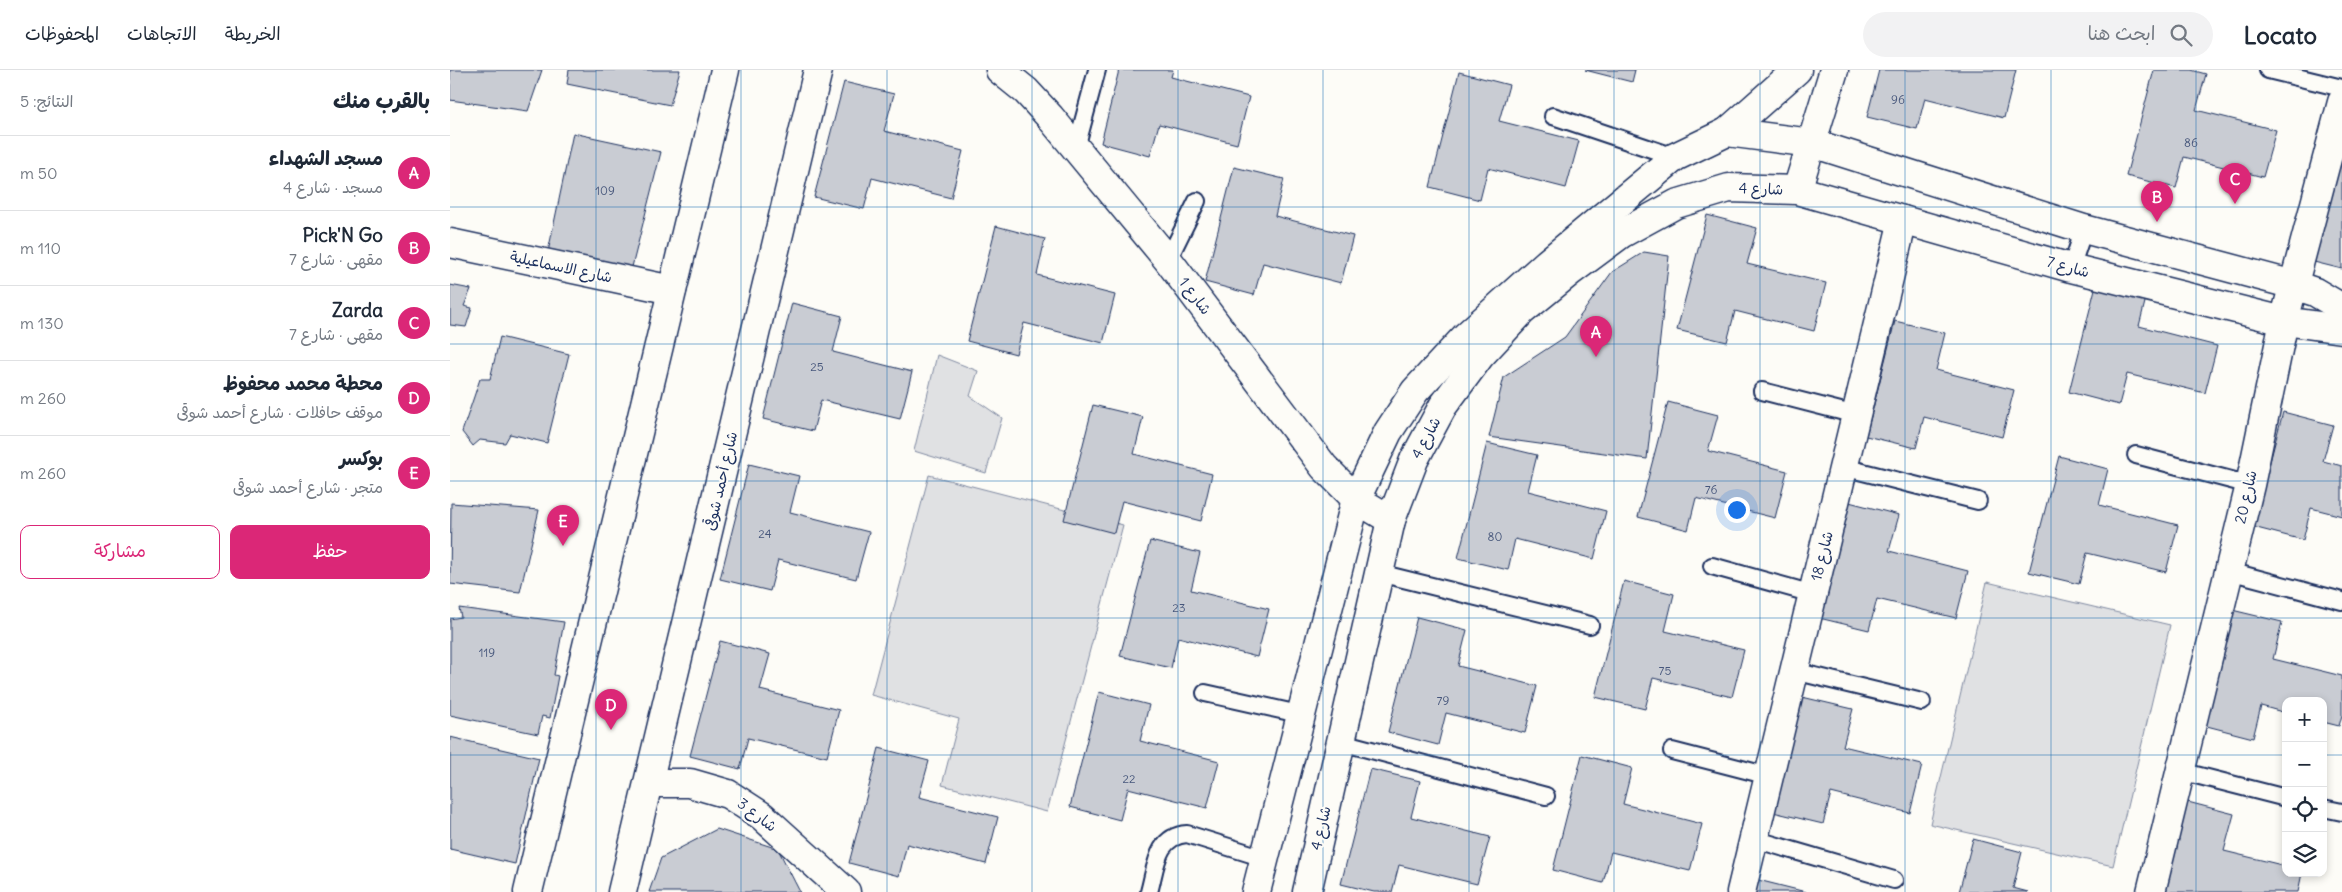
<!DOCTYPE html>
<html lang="ar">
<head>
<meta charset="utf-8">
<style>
	:root { --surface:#fff; --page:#f2f2f3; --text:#1f2937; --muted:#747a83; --line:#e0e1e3; --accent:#db2777 }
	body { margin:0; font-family:Delius,"Playpen Sans Arabic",sans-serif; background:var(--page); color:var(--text); direction:rtl }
	.controls { position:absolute; right:15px; bottom:15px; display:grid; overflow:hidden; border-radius:10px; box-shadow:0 2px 8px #0003 }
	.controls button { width:45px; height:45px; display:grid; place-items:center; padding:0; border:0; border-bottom:1px solid var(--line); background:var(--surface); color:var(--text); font:25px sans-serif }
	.you { position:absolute; left:1286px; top:439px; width:18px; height:18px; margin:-12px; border:4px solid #fff; border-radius:50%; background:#1a73e8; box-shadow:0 0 0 8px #1a73e833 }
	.badge { display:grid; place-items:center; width:32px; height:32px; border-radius:50%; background:var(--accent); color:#fff; font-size:16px; font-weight:700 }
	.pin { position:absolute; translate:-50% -41px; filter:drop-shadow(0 1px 2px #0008) }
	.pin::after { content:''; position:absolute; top:26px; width:18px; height:15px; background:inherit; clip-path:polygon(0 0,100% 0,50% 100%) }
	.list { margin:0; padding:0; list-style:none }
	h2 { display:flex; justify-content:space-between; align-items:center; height:65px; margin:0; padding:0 20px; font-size:21px }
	h2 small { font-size:16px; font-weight:400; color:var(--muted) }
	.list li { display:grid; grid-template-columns:32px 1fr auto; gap:15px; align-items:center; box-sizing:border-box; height:75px; padding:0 20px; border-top:1px solid var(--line) }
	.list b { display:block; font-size:19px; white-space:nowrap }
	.list p { margin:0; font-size:16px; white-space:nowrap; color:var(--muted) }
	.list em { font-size:16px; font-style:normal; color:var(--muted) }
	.actions { display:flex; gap:10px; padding:15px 20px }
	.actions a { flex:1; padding:11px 0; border:1px solid var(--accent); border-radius:10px; text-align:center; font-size:18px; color:var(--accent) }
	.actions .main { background:var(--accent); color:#fff }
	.icon { flex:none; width:28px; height:28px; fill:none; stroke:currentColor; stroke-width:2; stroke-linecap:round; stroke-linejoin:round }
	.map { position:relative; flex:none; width:1892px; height:822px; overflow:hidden; direction:ltr }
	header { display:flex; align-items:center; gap:30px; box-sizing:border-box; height:70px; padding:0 25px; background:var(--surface); border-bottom:1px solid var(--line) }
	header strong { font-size:24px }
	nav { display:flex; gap:28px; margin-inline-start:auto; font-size:18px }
	.search { width:350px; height:45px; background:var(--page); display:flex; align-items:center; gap:12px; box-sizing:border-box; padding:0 18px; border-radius:28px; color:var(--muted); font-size:19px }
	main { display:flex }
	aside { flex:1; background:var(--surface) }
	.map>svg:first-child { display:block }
	.green { fill:#e0e1e3; stroke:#7e88a0 }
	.building { fill:#c9ccd3; stroke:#1b2f5e }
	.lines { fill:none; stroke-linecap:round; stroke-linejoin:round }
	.lane-casing { stroke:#1b2f5e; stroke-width:20 }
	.street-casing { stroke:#1b2f5e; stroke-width:31 }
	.secondary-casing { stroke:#1b2f5e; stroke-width:31 }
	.lane { stroke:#fdfcf7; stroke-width:16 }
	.street { stroke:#fdfcf7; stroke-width:28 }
	.secondary { stroke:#fdfcf7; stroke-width:28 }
	.grid { fill:none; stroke:#1f6fb2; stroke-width:1; stroke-opacity:0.55 }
	.labels { text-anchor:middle; stroke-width:4; stroke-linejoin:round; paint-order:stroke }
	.number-label { font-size:12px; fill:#46567b }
	.street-label { font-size:15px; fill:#1b2f5e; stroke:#fdfcf7 }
</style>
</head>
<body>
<header>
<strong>Locato</strong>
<div class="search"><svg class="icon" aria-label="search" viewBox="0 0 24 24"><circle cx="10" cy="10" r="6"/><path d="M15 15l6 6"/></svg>ابحث هنا</div>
<nav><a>الخريطة</a><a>الاتجاهات</a><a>المحفوظات</a></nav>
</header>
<main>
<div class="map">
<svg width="1892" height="822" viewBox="0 0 1892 822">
	<rect width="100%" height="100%" fill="#fdfcf7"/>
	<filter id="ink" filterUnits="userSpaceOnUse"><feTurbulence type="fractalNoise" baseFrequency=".02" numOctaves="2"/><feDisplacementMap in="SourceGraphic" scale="10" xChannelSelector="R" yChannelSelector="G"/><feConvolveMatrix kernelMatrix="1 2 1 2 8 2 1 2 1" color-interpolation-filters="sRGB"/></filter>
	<g filter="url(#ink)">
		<g class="green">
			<polygon points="487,285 528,301 520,326 552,348 536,403 464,381"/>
			<polygon points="479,405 673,455 597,742 492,715 509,649 421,625"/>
			<polygon points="1537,512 1720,555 1663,796 1480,754"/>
		</g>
		<g class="building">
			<polygon points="0,0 92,0 78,41 0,30"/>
			<polygon points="119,0 230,0 220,35 117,14"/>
			<polygon points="669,0 723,0 721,7 799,27 787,74 709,54 700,86 651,73"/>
			<polygon points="1135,0 1185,0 1182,12"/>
			<polygon points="1429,0 1566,0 1554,48 1475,28 1467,59 1417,47"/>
			<polygon points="1704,0 1741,0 1756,4 1746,40 1826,60 1813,107 1734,87 1726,118 1676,106"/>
			<polygon points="1009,2 1059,15 1049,51 1129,71 1116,118 1038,98 1030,130 980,117"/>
			<polygon points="394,12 444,24 434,61 513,81 501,128 422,108 414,139 364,127"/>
			<polygon points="123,63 211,82 182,197 98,182"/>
			<polygon points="1892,85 1892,199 1864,192"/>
			<polygon points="784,97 834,109 825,146 903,166 891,213 813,193 804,225 755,212"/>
			<polygon points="1257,145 1307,158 1297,194 1376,213 1364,261 1285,241 1277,272 1227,260"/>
			<polygon points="546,156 595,169 587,205 665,225 653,273 574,253 566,284 517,271"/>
			<polygon points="1194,182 1219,186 1197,389 1039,367 1054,307 1115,267 1162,202"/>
			<polygon points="1648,207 1698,220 1689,256 1767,276 1755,323 1677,304 1669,335 1619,322"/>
			<polygon points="0,215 21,219 14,236 22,238 16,257 0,255"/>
			<polygon points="342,233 392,246 383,282 462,302 450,349 371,330 363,361 313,349"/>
			<polygon points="1445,251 1495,263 1486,300 1564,320 1552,367 1474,347 1466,378 1416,366"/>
			<polygon points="50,267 119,284 97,373 60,364 55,373 30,370 23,376 12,362 30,309 40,309"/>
			<polygon points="1218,332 1268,345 1258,381 1337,401 1325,448 1246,428 1238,460 1188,447"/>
			<polygon points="643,335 693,347 684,384 762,404 751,451 672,431 664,463 614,450"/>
			<polygon points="1833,342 1883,355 1873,391 1892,396 1892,446 1861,438 1853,470 1803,457"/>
			<polygon points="1037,373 1087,385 1078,421 1156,441 1144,489 1065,469 1058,500 1008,488"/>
			<polygon points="1609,386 1658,399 1649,435 1728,455 1716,502 1637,483 1629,514 1579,502"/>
			<polygon points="299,394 349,406 340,442 419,462 406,509 328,490 320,521 270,509"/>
			<polygon points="1399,432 1449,445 1439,481 1518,501 1506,548 1427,529 1419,560 1369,548"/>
			<polygon points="1,433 89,440 70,522 0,514"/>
			<polygon points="700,471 750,483 741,520 819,539 807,587 728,567 721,598 670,586"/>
			<polygon points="1174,511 1224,524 1215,561 1294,580 1282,627 1203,608 1195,639 1145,627"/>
			<polygon points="9,538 114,552 104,605 108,606 100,648 92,646 88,664 0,645 0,549 11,547"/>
			<polygon points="1782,540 1832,552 1823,589 1892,606 1892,645 1889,656 1873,652 1873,631 1836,631 1836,643 1811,636 1803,668 1753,655"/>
			<polygon points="967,547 1017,560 1008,596 1087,616 1075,663 996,643 988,675 938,662"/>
			<polygon points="270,571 320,584 310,620 389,640 377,687 298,668 290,699 240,686"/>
			<polygon points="649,622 699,635 690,671 769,691 757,738 678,718 670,750 620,737"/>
			<polygon points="1352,627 1403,639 1393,676 1472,695 1460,743 1381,723 1373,754 1323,742"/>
			<polygon points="0,667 89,688 65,794 0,779"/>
			<polygon points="429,678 479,691 469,727 548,747 536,794 457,774 449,806 399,793"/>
			<polygon points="1132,685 1182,698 1173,734 1252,754 1240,801 1161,782 1153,813 1103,800"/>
			<polygon points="920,699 970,711 961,747 1040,767 1027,814 949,795 942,822 924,822 891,814"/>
			<polygon points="1734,731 1784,744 1774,781 1836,796 1836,803 1852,803 1848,822 1711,822"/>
			<polygon points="267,759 328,779 350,822 199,822 211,788"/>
			<polygon points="1523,769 1572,782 1563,818 1578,822 1509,822"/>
			<polygon points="1308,810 1356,822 1305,822"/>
		</g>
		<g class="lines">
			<defs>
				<g id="lane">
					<polyline points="1818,0 1892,18"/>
					<polyline points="1103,46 1225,87"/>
					<polyline points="626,78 647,0"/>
					<polyline points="718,190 747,131"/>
					<polyline points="1621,198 1634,159"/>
					<polyline points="1312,321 1406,345"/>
					<polyline points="1686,385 1800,415"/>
					<polyline points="1393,397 1528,431"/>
					<polyline points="1262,496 1363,524"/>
					<polyline points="1779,501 1892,531"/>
					<polyline points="929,503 1140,555"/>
					<polyline points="1344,601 1472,632"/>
					<polyline points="755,623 849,644"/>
					<polyline points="891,672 1096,726"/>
					<polyline points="1222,681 1319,706"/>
					<polyline points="1730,701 1836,728"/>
					<polyline points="1873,738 1892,742"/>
					<polyline points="1304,769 1444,810"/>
					<path d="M699,822C706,798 706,766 737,764L814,788"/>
				</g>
				<g id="street">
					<polyline points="550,0 576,21 600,47 718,190 874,397 906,429 941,450"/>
					<polyline points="1277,62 1347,0"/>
					<polyline points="1347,120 1384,0"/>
					<polyline points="0,173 222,220"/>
					<polyline points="199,713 240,713 278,724 312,746 396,822"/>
					<polyline points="806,822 906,429 938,362 965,321 1016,266 1097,193 1225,87 1277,62 1362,73 1634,159 1844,215 1865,222 1892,238"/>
					<polyline points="857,822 941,450 964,390 993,336 1030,286 1072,241 1121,201 1171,164 1226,134 1279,118 1347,120 1621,198 1834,251 1892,259"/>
					<polyline points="1291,822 1453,150"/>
					<polyline points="1701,822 1800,415 1834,251 1892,32"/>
				</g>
				<g id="secondary">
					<polyline points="78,822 275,0"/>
					<polyline points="172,822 368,0"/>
				</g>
			</defs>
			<use href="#lane" class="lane-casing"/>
			<use href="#street" class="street-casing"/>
			<use href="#secondary" class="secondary-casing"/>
			<use href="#lane" class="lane"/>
			<use href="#street" class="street"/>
			<use href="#secondary" class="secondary"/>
		</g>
	</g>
	<path class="grid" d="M146,0V822M291,0V822M437,0V822M582,0V822M728,0V822M873,0V822M1019,0V822M1164,0V822M1310,0V822M1455,0V822M1601,0V822M1746,0V822M0,137H1892M0,274H1892M0,411H1892M0,548H1892M0,685H1836M1873,685H1892"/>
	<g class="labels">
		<g class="number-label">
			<text x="1448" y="34">96</text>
			<text x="1741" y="77">86</text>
			<text x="155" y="125">109</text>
			<text x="367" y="301">25</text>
			<text x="1261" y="424">76</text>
			<text x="315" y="468">24</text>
			<text x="1045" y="471">80</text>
			<text x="729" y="542">23</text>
			<text x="37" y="587">119</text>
			<text x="1215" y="605">75</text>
			<text x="993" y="635">79</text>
			<text x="679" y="713">22</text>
		</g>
		<g class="street-label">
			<text transform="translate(1311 119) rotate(2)" y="5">شارع 4</text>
			<text transform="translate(111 197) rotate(12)" y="5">شارع الاسماعيلية</text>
			<text transform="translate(1618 197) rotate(15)" y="5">شارع 7</text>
			<text transform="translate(745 226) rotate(53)" y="5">شارع 1</text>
			<text transform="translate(976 368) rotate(-62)" y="5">شارع 4</text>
			<text transform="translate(271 411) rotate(-77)" y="5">شارع أحمد شوقى</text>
			<text transform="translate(1796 427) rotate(-77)" y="5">شارع 20</text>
			<text transform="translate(1372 486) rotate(-76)" y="5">شارع 18</text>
			<text transform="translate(307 745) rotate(37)" y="5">شارع 3</text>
			<text transform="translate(871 758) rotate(-77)" y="5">شارع 4</text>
		</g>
	</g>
</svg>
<div class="controls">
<button>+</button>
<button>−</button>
<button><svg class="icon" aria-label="locate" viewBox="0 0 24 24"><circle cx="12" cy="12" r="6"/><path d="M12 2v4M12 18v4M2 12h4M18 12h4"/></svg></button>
<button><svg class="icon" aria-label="layers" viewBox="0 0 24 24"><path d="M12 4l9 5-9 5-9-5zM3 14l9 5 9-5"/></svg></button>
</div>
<div class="you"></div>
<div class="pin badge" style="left:1146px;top:287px">A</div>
<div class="pin badge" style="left:1707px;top:152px">B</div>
<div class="pin badge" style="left:1785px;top:134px">C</div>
<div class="pin badge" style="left:161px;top:660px">D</div>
<div class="pin badge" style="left:113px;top:476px">E</div>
</div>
<aside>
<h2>بالقرب منك<small>النتائج: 5</small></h2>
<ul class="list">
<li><span class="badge">A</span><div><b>مسجد الشهداء</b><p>مسجد · شارع 4</p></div><em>50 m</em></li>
<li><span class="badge">B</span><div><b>Pick'N Go</b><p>مقهى · شارع 7</p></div><em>110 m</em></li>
<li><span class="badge">C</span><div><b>Zarda</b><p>مقهى · شارع 7</p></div><em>130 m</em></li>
<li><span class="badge">D</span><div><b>محطة محمد محفوظ</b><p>موقف حافلات · شارع أحمد شوقى</p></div><em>260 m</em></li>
<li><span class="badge">E</span><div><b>بوكسر</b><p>متجر · شارع أحمد شوقى</p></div><em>260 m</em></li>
</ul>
<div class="actions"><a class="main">حفظ</a><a>مشاركة</a></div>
</aside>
</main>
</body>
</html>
